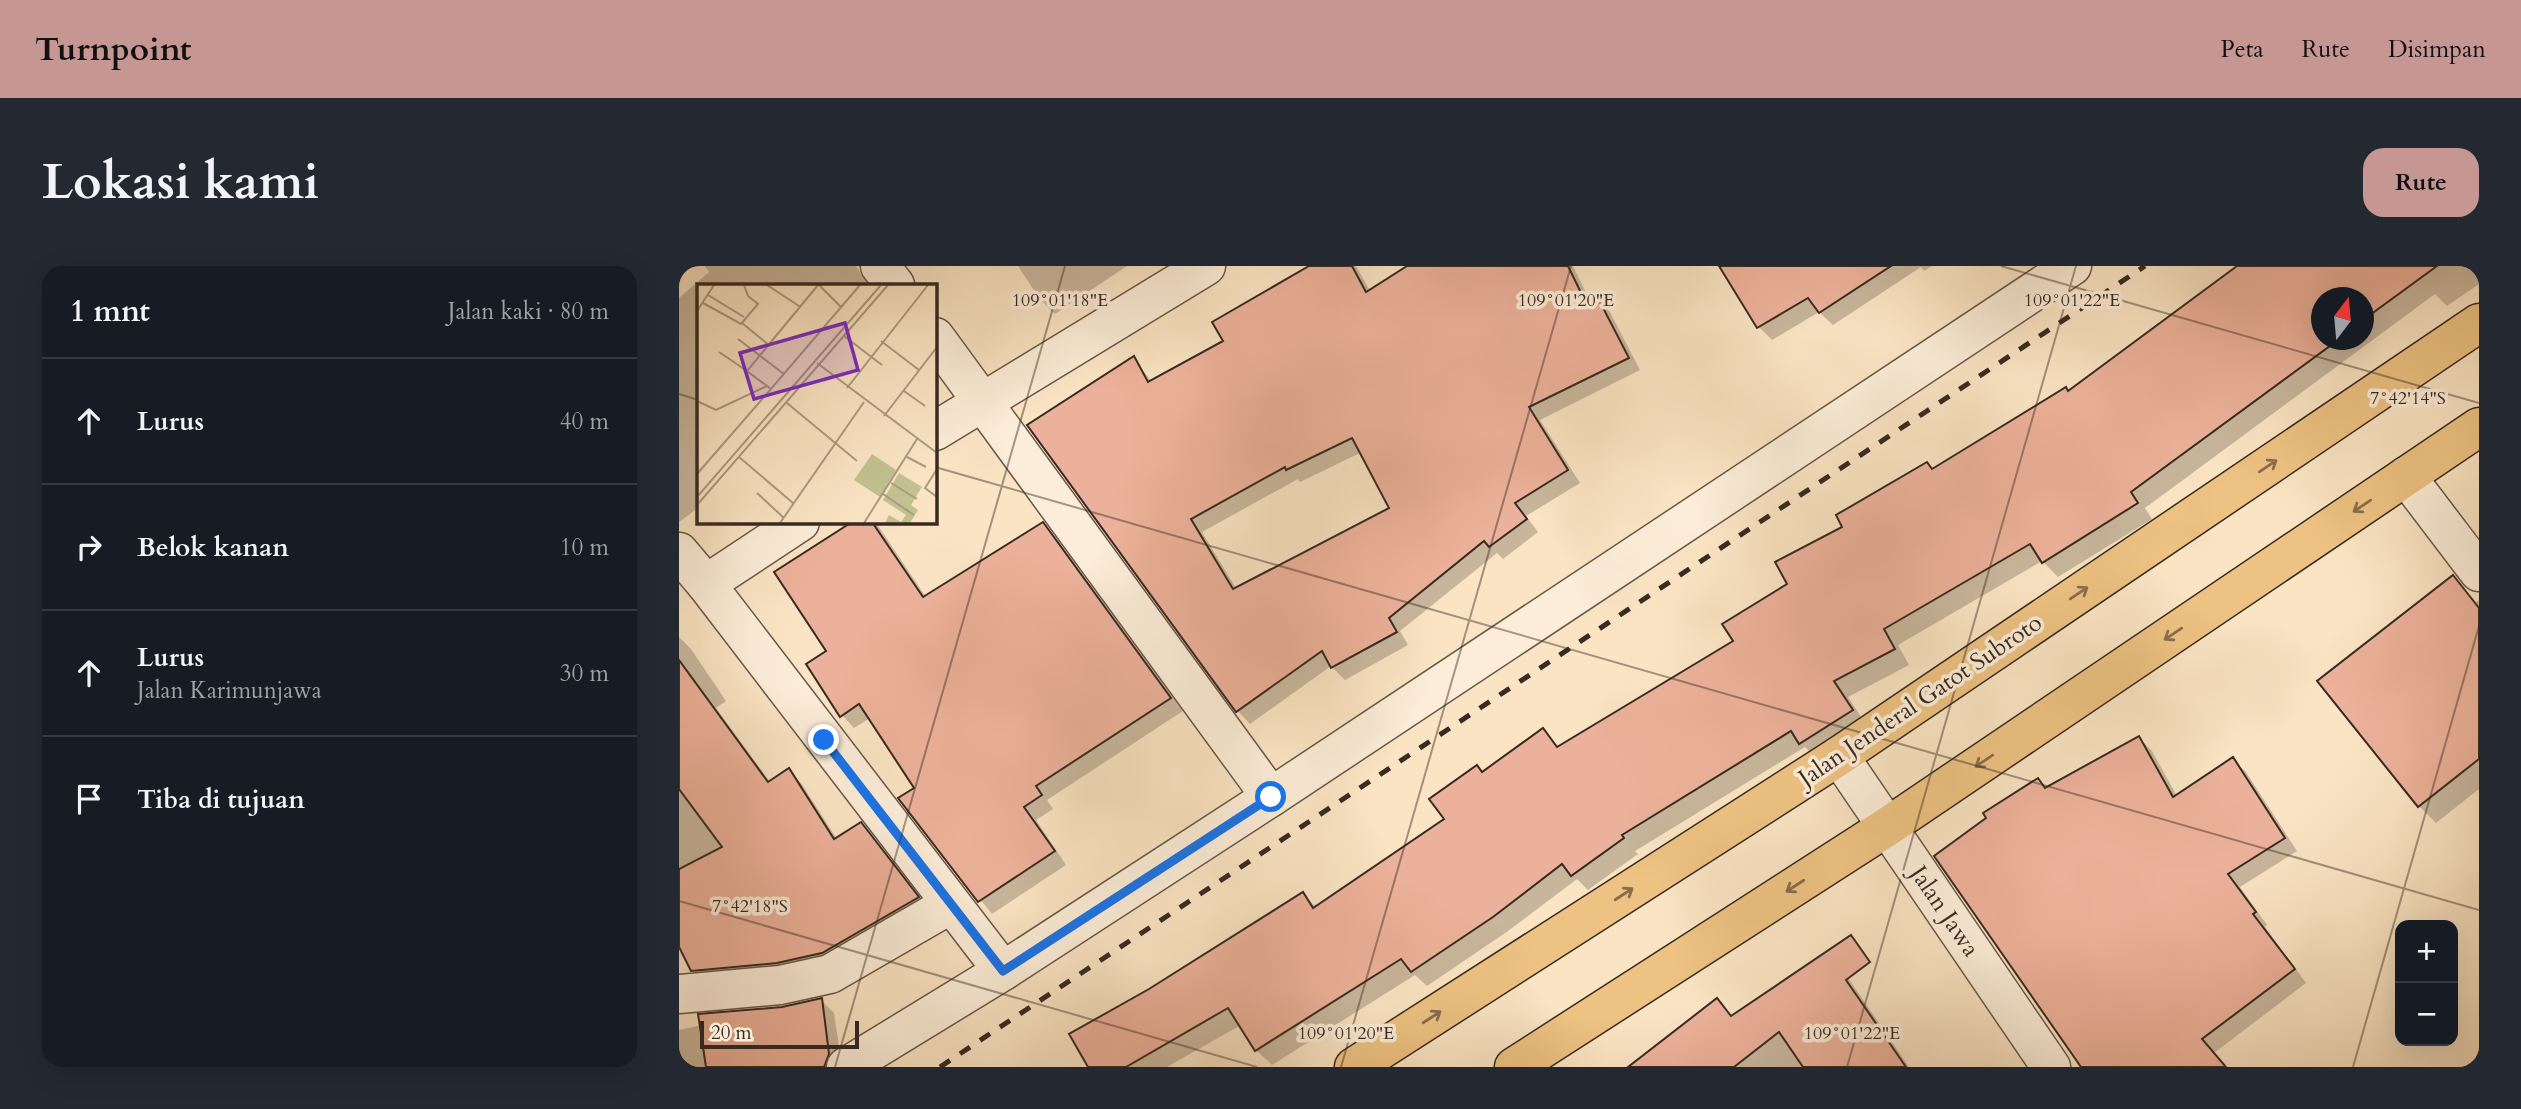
<!DOCTYPE html>
<html lang="id">
<head>
<meta charset="utf-8">
<style>
	:root { --surface:#171b24; --page:#242831; --text:#f1f3f6; --muted:#9ea1a6; --line:#363941; --accent:#c59692 }
	body { margin:0; font-family:Cardo,serif; background:var(--page); color:var(--text) }
	.controls { position:absolute; right:21px; bottom:21px; display:grid; overflow:hidden; border-radius:14px; box-shadow:0 7px 28px #0002 }
	.controls button { width:63px; height:63px; display:grid; place-items:center; padding:0; border:0; border-bottom:2px solid var(--line); background:var(--surface); color:var(--text); font:35px sans-serif }
	.compass { position:absolute; left:1632px; top:21px; width:63px; height:63px; border-radius:50%; background:var(--surface); box-shadow:0 7px 28px #0002; rotate:16deg }
	.scale { position:absolute; left:21px; bottom:18px; width:159px; box-sizing:border-box; padding-left:7px; border:4px solid #382a21; border-top:0; font-size:19px; line-height:24px; white-space:nowrap; color:#382a21; -webkit-text-stroke:5px #fcedd8; paint-order:stroke }
	.stop { position:absolute; width:21px; height:21px; margin:-16px; border:5px solid #1a73e8; border-radius:50%; background:#fff }
	.stop.end { background:#1a73e8; border-color:#fff; box-shadow:0 2px 7px #0008 }
	.list { margin:0; padding:0; list-style:none }
	h2 { display:flex; justify-content:space-between; align-items:center; height:91px; margin:0; padding:0 28px; font-size:30px }
	h2 small { font-size:23px; font-weight:400; color:var(--muted) }
	.list li { display:grid; grid-template-columns:46px 1fr auto; gap:21px; align-items:center; box-sizing:border-box; height:126px; padding:0 28px; border-top:2px solid var(--line) }
	.list b { display:block; font-size:26px; white-space:nowrap }
	.list p { margin:0; font-size:23px; white-space:nowrap; color:var(--muted) }
	.list em { font-size:23px; font-style:normal; color:var(--muted) }
	.icon { flex:none; width:38px; height:38px; fill:none; stroke:currentColor; stroke-width:2; stroke-linecap:round; stroke-linejoin:round }
	.map { position:relative; flex:none; width:1800px; height:801px; overflow:hidden; border-radius:21px }
	header { display:flex; align-items:center; gap:42px; box-sizing:border-box; height:98px; padding:0 35px; background:var(--accent); color:#111 }
	header strong { font-size:33px }
	nav { display:flex; gap:38px; margin-inline-start:auto; font-size:24px }
	.intro { display:flex; align-items:center; justify-content:space-between; box-sizing:border-box; height:168px; padding:0 42px }
	h1 { margin:0; font-size:49px }
	.button { padding:18px 32px; border-radius:21px; background:var(--accent); color:#111; font-size:24px; font-weight:700 }
	main { display:flex; gap:42px; padding:0 42px }
	aside { flex:1; background:var(--surface); border-radius:21px; box-shadow:0 7px 28px #0002 }
	.map>svg:first-child { display:block }
	.shadow { fill:#0003; fill-rule:evenodd }
	.building { fill:#ecb19a; stroke:#382a21; stroke-width:2; fill-rule:evenodd }
	.lines { fill:none; stroke-linecap:round; stroke-linejoin:round }
	.minor-casing { stroke:#68584a; stroke-width:41 }
	.major-casing { stroke:#382a21; stroke-width:41 }
	.minor { stroke:#fcedd8; stroke-width:38 }
	.major { stroke:#edc282; stroke-width:38 }
	.rail { stroke:#382a21; stroke-width:5; stroke-dasharray:12 12; stroke-linecap:butt }
	.oneway { stroke:#896e4d }
	.route { stroke:#1a73e8; stroke-width:9 }
	.ticks { fill:none; stroke:#382a21; stroke-width:2; stroke-opacity:0.45 }
	.labels { text-anchor:middle; stroke-width:7; stroke-linejoin:round; paint-order:stroke }
	.street-label { font-size:24px; fill:#382a21; stroke:#fcedd8 }
	.inset-road { fill:none; stroke:#ac9a82; stroke-width:2 }
	.view { fill:#7b2cbf; fill-opacity:0.15; stroke:#7b2cbf; stroke-width:3.5 }
	.inset-edge { fill:none; stroke:#382a21; stroke-width:3.5 }
	.ticks-label { font-size:18px; text-anchor:middle; fill:#382a21; stroke:#fcedd8; stroke-width:7; stroke-linejoin:round; paint-order:stroke }
</style>
</head>
<body>
<header>
<strong>Turnpoint</strong>
<nav><a>Peta</a><a>Rute</a><a>Disimpan</a></nav>
</header>
<div class="intro"><h1>Lokasi kami</h1><a class="button">Rute</a></div>
<main>
<aside>
<h2>1 mnt<small>Jalan kaki · 80 m</small></h2>
<ul class="list">
<li><svg class="icon" aria-label="ahead" viewBox="0 0 24 24"><path d="M12 20V5M6 11l6-6 6 6"/></svg><div><b>Lurus</b></div><em>40 m</em></li>
<li><svg class="icon" aria-label="right" viewBox="0 0 24 24"><path d="M7 20v-9h11M14 6l5 5-5 5"/></svg><div><b>Belok kanan</b></div><em>10 m</em></li>
<li><svg class="icon" aria-label="ahead" viewBox="0 0 24 24"><path d="M12 20V5M6 11l6-6 6 6"/></svg><div><b>Lurus</b><p>Jalan Karimunjawa</p></div><em>30 m</em></li>
<li><svg class="icon" aria-label="arrive" viewBox="0 0 24 24"><path d="M6 21V4h12l-3 4 3 4H6"/></svg><div><b>Tiba di tujuan</b></div></li>
</ul>
</aside>
<div class="map">
<svg width="1800" height="801" viewBox="0 0 1800 801">
	<rect width="100%" height="100%" fill="#fae4c3"/>
	<filter id="stains"><feTurbulence type="fractalNoise" baseFrequency=".00286" numOctaves="4"/><feColorMatrix values="0 0 0 0 .2 0 0 0 0 .09 0 0 0 0 .02 0 0 0 .5 -.17"/></filter>
	<radialGradient id="worn" r=".72"><stop offset=".6" stop-color="#630" stop-opacity="0"/><stop offset="1" stop-color="#630" stop-opacity=".3"/></radialGradient>
	<g class="shadow">
		<polygon points="26,0 177,0 189,19 19,19 19,242 0,256 0,32 30,6"/>
		<polygon points="339,0 448,0 376,48 360,32"/>
		<path d="M634,0H677L691,25L732,0H894L912,37L918,34L931,46L961,104L861,154L901,217L847,250L859,266L824,293L818,287L721,365L729,379L666,414L652,400L571,458L559,445L350,159L454,92L473,116L546,75ZM683,186L713,242L558,324L523,266L619,213L621,216Z"/>
		<polygon points="1043,0 1253,0 1245,5 1242,1 1154,59 1140,46 1093,74 1080,61"/>
		<path d="M1561,0H1800V18L1768,40L1756,28L1466,242L1473,253L1379,311L1363,295L1219,379L1230,399L1169,431L1188,460L1137,492L1126,481L956,585L959,588L909,624L898,613L829,665L748,720L736,709L593,799L577,784L562,759L488,801H411L505,703L624,628L638,642L768,554L804,508L864,465L881,482L1056,375L1166,262L1254,204L1390,126ZM1643,32H1685V74H1643Z"/>
		<polygon points="176,256 194,256 200,261 247,331 364,259 377,272 504,445 368,534 374,543 357,554 387,599 313,648 221,533 237,522 191,452 175,462 163,449 150,386 97,307"/>
		<polygon points="1773,311 1797,336 1800,334 1800,523 1757,557 1740,540"/>
		<polygon points="0,371 12,383 47,435 37,442 91,516 110,505 122,517 158,573 182,558 251,644 156,699 26,717 14,704 0,678"/>
		<polygon points="1460,472 1473,485 1498,530 1554,494 1567,506 1618,585 1561,621 1588,659 1586,661 1627,717 1535,787 1547,801 1404,801 1257,590 1359,514 1367,523"/>
		<polygon points="1163,703 1230,801 963,801 1038,734 1054,750"/>
		<polygon points="142,734 155,747 163,801 0,801 0,764"/>
	</g>
	<g class="building">
		<path d="M630,0H673L687,26L728,0H889L907,37L919,32L950,92L850,141L889,204L836,237L848,253L810,281L805,275L710,352L718,366L652,402L643,385L557,446L348,159L455,90L469,116L544,75L533,56ZM673,172L710,242L554,323L512,253L606,201L607,204Z"/>
		<polygon points="1040,0 1212,0 1140,47 1129,32 1078,62"/>
		<polygon points="1558,0 1758,0 1684,54 1684,32 1642,32 1642,74 1659,74 1452,226 1459,237 1363,297 1351,278 1205,363 1216,383 1155,415 1174,444 1120,478 1112,465 943,569 945,572 892,610 883,598 814,651 732,706 722,693 576,785 549,742 447,801 409,801 390,768 470,723 624,626 634,642 765,553 750,533 798,499 803,506 864,462 878,481 1054,375 1043,358 1108,318 1096,296 1163,261 1157,249 1248,196 1253,203 1387,121 1389,125"/>
		<polygon points="173,256 193,256 244,331 364,256 492,432 357,520 363,529 345,541 376,585 299,636 219,532 235,522 180,438 161,451 127,398 147,385 95,306"/>
		<polygon points="1774,309 1800,342 1800,493 1739,541 1638,415"/>
		<polygon points="0,394 89,516 110,502 155,573 182,556 240,631 143,687 98,697 12,705 0,681 0,603 43,581 0,523"/>
		<polygon points="1460,470 1494,531 1554,491 1606,572 1549,608 1577,646 1574,648 1616,703 1523,773 1547,801 1402,801 1255,590 1307,552 1304,547 1359,512 1366,522"/>
		<polygon points="1172,669 1191,696 1167,714 1227,801 1124,801 1100,766 1055,801 949,801 1038,732 1052,750"/>
		<polygon points="143,732 150,788 145,801 27,801 19,748 103,741"/>
	</g>
	<g class="lines">
		<defs>
			<g id="minor">
				<polyline points="201,0 216,19"/>
				<polyline points="256,71 592,531"/>
				<polyline points="256,165 527,0"/>
				<polyline points="1727,210 1800,306"/>
				<polyline points="121,256 27,318 324,705 592,531 1393,0"/>
				<polyline points="0,286 27,318"/>
				<polyline points="1160,490 1372,801"/>
				<polyline points="0,728 101,719 151,708 272,638"/>
				<polyline points="167,801 324,705"/>
			</g>
			<g id="major">
				<polyline points="675,801 1160,490 1800,57"/>
				<polyline points="835,801 1208,561 1800,161"/>
			</g>
		</defs>
		<use href="#minor" class="minor-casing"/>
		<use href="#major" class="major-casing"/>
		<use href="#minor" class="minor"/>
		<use href="#major" class="major"/>
		<polyline class="rail" points="261,801 1466,0"/>
	</g>
	<defs><path id="oneway-shaft" d="M-6 0H5M1.5-3L5.5 0L1.5 3" fill="none" stroke-width="1.6" stroke-linecap="round" stroke-linejoin="round" transform="scale(1.75)"/></defs>
	<g class="oneway">
		<use href="#oneway-shaft" transform="translate(1589 200) rotate(-34)"/>
		<use href="#oneway-shaft" transform="translate(1683 240) rotate(146)"/>
		<use href="#oneway-shaft" transform="translate(1400 327) rotate(-34)"/>
		<use href="#oneway-shaft" transform="translate(1494 368) rotate(146)"/>
		<use href="#oneway-shaft" transform="translate(1305 495) rotate(146)"/>
		<use href="#oneway-shaft" transform="translate(1116 620) rotate(147)"/>
		<use href="#oneway-shaft" transform="translate(945 628) rotate(-33)"/>
		<use href="#oneway-shaft" transform="translate(753 751) rotate(-33)"/>
	</g>
	<g class="lines">
		<polyline class="route" points="145,474 324,705 592,531"/>
	</g>
	<path class="ticks" d="M1322,0L1800,137M0,128L19,134M256,201L1800,644M0,635L578,801M156,801L386,0M662,801L892,0M1168,801L1397,0M1674,801L1800,360"/>
	<g class="labels">
		<g class="street-label">
			<text transform="translate(1241 434) rotate(-34)" y="8">Jalan Jenderal Gatot Subroto</text>
			<text transform="translate(1266 645) rotate(56)" y="8">Jalan Jawa</text>
		</g>
	</g>
	<g transform="translate(18 18)">
		<rect width="240" height="240" fill="#fae4c3"/>
		<path d="M175,170L199,186L183,213L157,196ZM202,189L225,203L214,221L221,226L213,239H188L192,231L204,238L209,231L186,216Z" fill="#c2c290"/>
		<path class="inset-road" d="M70,1L102,22M122,1L144,23M11,11L47,33M6,19L44,40L61,20L51,12L47,1M0,27L17,1M45,39L73,62M147,52L185,81M41,55L87,90M184,57L222,86M22,68L50,87M120,79L240,169M70,102L50,87L121,1M150,104L231,1M207,107L228,122M0,117L19,126L70,102L74,105L163,1M90,119L160,177M187,132L240,63M42,173L96,219M210,173L229,183M240,185L228,204L240,213M0,190L74,105M194,199L220,215M60,209L87,234M186,210L217,231M0,213L184,1M0,221L191,1M83,239L167,118M167,239L220,155"/>
		<path class="view" d="M148,39L161,86L57,115L43,69Z"/>
		<rect width="240" height="240" class="inset-edge"/>
	</g>
	<g class="ticks-label">
		<text x="381" y="40">109°01'18"E</text>
		<text x="887" y="40">109°01'20"E</text>
		<text x="1393" y="40">109°01'22"E</text>
		<text x="1729" y="138">7°42'14"S</text>
		<text x="71" y="646">7°42'18"S</text>
		<text x="667" y="773">109°01'20"E</text>
		<text x="1173" y="773">109°01'22"E</text>
	</g>
	<rect width="100%" height="100%" filter="url(#stains)"/>
	<rect width="100%" height="100%" fill="url(#worn)"/>
</svg>
<div class="controls">
<button>+</button>
<button>−</button>
</div>
<svg class="compass" viewBox="-18 -18 36 36"><path d="M0-13l5 13h-10z" fill="#e53935"/><path d="M0 13l5-13h-10z" fill="#9ea1a6"/></svg>
<div class="scale">20 m</div>
<div class="stop" style="left:592px;top:531px"></div>
<div class="stop end" style="left:145px;top:474px"></div>
</div>
</main>
</body>
</html>
